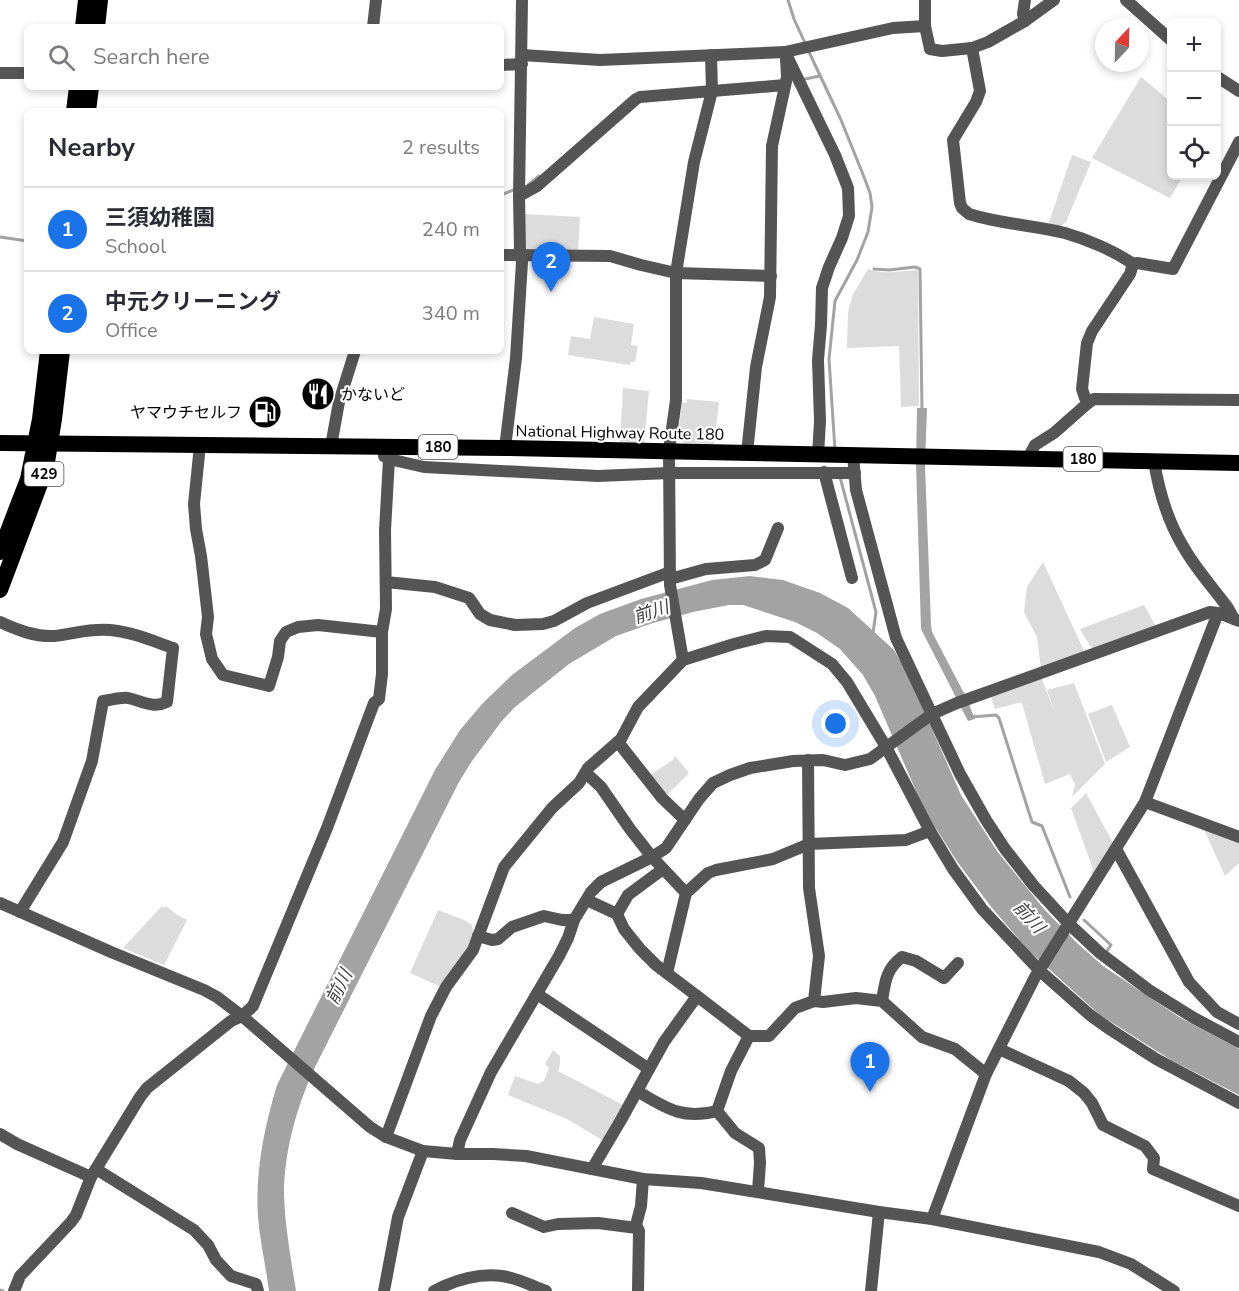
<!DOCTYPE html>
<html lang="en">
<head>
<meta charset="utf-8">
<style>
	:root { --surface:#fff; --page:#f7f7f7; --text:#2b2b33; --muted:#7c7c81; --line:#e1e1e2; --accent:#1a73e8 }
	body { margin:0; font-family:"Nunito Sans","Noto Sans JP",sans-serif; background:var(--page); color:var(--text) }
	.controls { position:absolute; right:18px; top:18px; display:grid; overflow:hidden; border-radius:9px; box-shadow:0 3px 9px #0003 }
	.controls button { width:54px; height:54px; display:grid; place-items:center; padding:0; border:0; border-bottom:2px solid var(--line); background:var(--surface); color:var(--text); font:30px sans-serif }
	.compass { position:absolute; left:1095px; top:18px; width:54px; height:54px; border-radius:50%; background:var(--surface); box-shadow:0 3px 9px #0003; rotate:22deg }
	.you { position:absolute; left:836px; top:724px; width:21px; height:21px; margin:-15px; border:4px solid #fff; border-radius:50%; background:#1a73e8; box-shadow:0 0 0 9px #1a73e833 }
	.badge { display:grid; place-items:center; width:39px; height:39px; border-radius:50%; background:var(--accent); color:#fff; font-size:20px; font-weight:700 }
	.pin { position:absolute; translate:-50% -50px; filter:drop-shadow(0 2px 3px #0008) }
	.pin::after { content:''; position:absolute; top:32px; width:21px; height:18px; background:inherit; clip-path:polygon(0 0,100% 0,50% 100%) }
	.list { margin:0; padding:0; list-style:none }
	h2 { display:flex; justify-content:space-between; align-items:center; height:78px; margin:0; padding:0 24px; font-size:26px }
	h2 small { font-size:20px; font-weight:400; color:var(--muted) }
	.list li { display:grid; grid-template-columns:39px 1fr auto; gap:18px; align-items:center; box-sizing:border-box; height:84px; padding:0 24px; border-top:2px solid var(--line) }
	.list b { display:block; font-size:22px; white-space:nowrap }
	.list p { margin:0; font-size:20px; white-space:nowrap; color:var(--muted) }
	.list em { font-size:20px; font-style:normal; color:var(--muted) }
	.icon { flex:none; width:33px; height:33px; fill:none; stroke:currentColor; stroke-width:2; stroke-linecap:round; stroke-linejoin:round }
	.map { position:relative; flex:none; width:1239px; height:1291px; overflow:hidden }
	.search { position:absolute; background:var(--surface); box-shadow:0 3px 9px #0003; left:24px; top:24px; width:480px; height:66px; display:flex; align-items:center; gap:15px; box-sizing:border-box; padding:0 21px; border-radius:9px; color:var(--muted); font-size:22px }
	.panel { position:absolute; background:var(--surface); box-shadow:0 3px 9px #0003; left:24px; top:108px; width:480px; height:246px; border-radius:9px }
	.map>svg:first-child { display:block }
	.green { fill:#dcdcdc }
	.water { fill:#a3a3a3 }
	.lines { fill:none; stroke-linecap:round; stroke-linejoin:round }
	.stream { stroke:#a3a3a3; stroke-width:3 }
	.minor { stroke:#555; stroke-width:12 }
	.trunk { stroke:#000; stroke-width:16 }
	.labels { text-anchor:middle; stroke-width:4.5; stroke-linejoin:round; paint-order:stroke }
	.shield { fill:#fff; stroke:#4c4c4c; stroke-width:1.5 }
	.shield-label { font-size:15px; font-weight:bold; fill:#000 }
	.poi-label { font-size:16px; fill:#000; stroke:#fff; text-anchor:start }
	.street-label { font-size:16px; fill:#000; stroke:#fff }
	.water-label { font-size:18px; font-style:italic; fill:#444; stroke:#fff }
</style>
</head>
<body>
<div class="map">
<svg width="1239" height="1291" viewBox="0 0 1239 1291">
	<rect width="100%" height="100%" fill="#fff"/>
	<g class="green">
		<polygon points="1141,77 1171,102 1172,176 1183,176 1170,198 1092,158"/>
		<polygon points="1072,155 1091,162 1066,222 1060,227 1048,225"/>
		<polygon points="524,214 580,217 578,252 524,250"/>
		<path d="M868,269C883,275 901,271 917,270L918,272L919,406L901,407L899,346L847,348L848,312L853,294Z"/>
		<polygon points="594,317 634,324 631,345 638,346 635,362 630,362 630,365 568,355 571,336 590,339"/>
		<polygon points="623,388 649,391 644,443 620,443"/>
		<polygon points="687,399 719,402 714,444 684,443 678,436 682,403 686,403"/>
		<polygon points="1043,562 1085,653 1041,669 1037,637 1024,612 1027,587"/>
		<polygon points="1144,605 1156,627 1094,649 1090,646 1080,629"/>
		<polygon points="1041,677 1055,713 1047,690 1074,683 1105,764 1072,797 1075,785 1070,774 1045,784 1022,703 1018,703 995,709 991,696"/>
		<polygon points="1112,705 1130,747 1106,762 1088,714"/>
		<polygon points="675,756 689,773 665,797 649,776 673,760"/>
		<polygon points="1086,793 1113,843 1093,875 1091,874 1093,869 1071,808"/>
		<polygon points="1203,827 1239,841 1239,863 1225,876"/>
		<polygon points="162,906 164,908 166,906 176,914 187,920 164,965 123,948"/>
		<polygon points="438,910 464,920 472,925 474,936 469,947 441,987 410,973"/>
		<polygon points="553,1050 560,1056 560,1064 558,1071 625,1106 604,1141 567,1119 508,1095 515,1076 538,1084 544,1081 549,1068 545,1064"/>
	</g>
	<g class="water">
		<polygon points="917,408 927,408 925,465 931,625 932,632 965,695 975,719 968,721 921,629 916,464"/>
		<path d="M750,576L783,580L820,593L848,608L894,650L908,674L961,795L997,851L1044,909L1077,943L1103,966L1179,1017L1239,1049V1095L1171,1060L1100,1015L1029,951L992,908L958,863L933,824L919,798L875,696L863,675L840,649L817,633L795,622L743,605H729L693,612L653,623L616,636L569,664L515,707L501,722L472,761L459,782L313,1071C296,1110 284,1152 284,1195C285,1227 291,1259 296,1291H269C266,1267 260,1242 258,1217C255,1172 264,1128 277,1085L435,770L460,730L483,703L512,675L575,628L600,614L641,599L712,580Z"/>
	</g>
	<g class="lines">
		<g class="stream">
			<polyline points="788,0 794,19 805,43"/>
			<polyline points="809,52 841,120 864,177 870,193 872,207 868,232 857,260 835,301 829,359 835,450"/>
			<polyline points="805,79 820,76"/>
			<polyline points="528,185 539,176"/>
			<polyline points="501,195 516,189"/>
			<polyline points="0,237 27,241"/>
			<polyline points="874,269 889,270 915,267 920,269 922,410"/>
			<polyline points="840,477 876,612 873,633"/>
			<polyline points="971,717 996,715 999,718 1032,822 1042,826 1070,897"/>
			<polyline points="1084,920 1111,945 1107,951"/>
			<polyline points="0,1290 3,1291"/>
		</g>
		<g class="minor">
			<polyline points="925,0 925,26 930,49 942,51 972,48 988,42 1025,21 1054,0"/>
			<polyline points="1126,0 1172,41"/>
			<polyline points="1025,21 1023,14 1025,0"/>
			<polyline points="373,27 376,0"/>
			<path d="M972,48L980,91L976,102L953,140L960,203L962,208L969,214C1000,224 1033,225 1065,233C1086,239 1115,251 1133,264L1137,263L1173,269L1239,142"/>
			<polyline points="785,52 835,155 848,188 849,216 842,238 829,267 822,288 821,325 818,360 820,421 818,455"/>
			<polyline points="522,55 600,60 785,52 893,28 925,26"/>
			<polyline points="501,65 522,64"/>
			<polyline points="0,73 27,73"/>
			<polyline points="1216,76 1239,91"/>
			<polyline points="519,196 537,186 636,99 640,97 785,85"/>
			<polyline points="501,255 610,256 641,265 676,273 771,276"/>
			<polyline points="1088,403 1085,398 1082,389 1087,343 1092,331 1130,274 1133,264"/>
			<polyline points="200,445 194,504 196,529 201,556 208,617 206,634 212,659 223,675 269,686 278,657 280,641 286,632 298,627 318,625 382,632 386,609 385,530 389,459"/>
			<polyline points="331,446 339,402 355,351"/>
			<polyline points="505,448 516,358 522,262 520,250 519,196 522,0"/>
			<polyline points="747,453 756,367 770,297 772,146 787,77 786,59"/>
			<polyline points="853,455 856,490 896,638 960,774 986,820 1005,849 1034,886 1069,924 1100,953 1149,990 1194,1018 1239,1042"/>
			<polyline points="384,456 389,459 424,467 598,476 669,473 855,473"/>
			<polyline points="1028,458 1035,445 1054,433 1088,403 1094,399 1239,400"/>
			<path d="M1154,461C1159,492 1168,522 1184,548C1196,569 1214,589 1228,608L1234,619"/>
			<polyline points="824,472 852,578"/>
			<polyline points="670,579 706,569 755,565 765,560 778,528"/>
			<polyline points="386,582 435,587 469,598 480,614 490,620 515,625 543,624 554,621 587,603 670,572"/>
			<path d="M0,622C17,630 35,637 54,636C73,634 90,628 110,630C132,632 153,641 173,648L167,702C153,709 142,701 128,698C121,697 111,700 103,701L92,761L63,842L20,912"/>
			<polyline points="683,660 670,585 669,450 676,400 676,273 694,162 712,91 711,55"/>
			<polyline points="618,742 662,798 685,820"/>
			<polyline points="586,773 601,787 630,829 652,857 686,893"/>
			<polyline points="1145,802 1239,837"/>
			<polyline points="1116,849 1189,982 1217,1012 1239,1024"/>
			<polyline points="587,900 617,914 624,929 640,949 656,965 697,996"/>
			<polyline points="0,903 111,952 204,990 217,997 242,1016 370,1127 386,1137 423,1151 457,1154 493,1154 526,1156 643,1179 701,1183 879,1212 932,1219 1099,1252 1131,1264 1174,1291"/>
			<polyline points="617,914 628,895 663,869"/>
			<polyline points="478,936 492,940 498,939 512,927 544,916 562,920 574,920"/>
			<polyline points="667,973 686,893 708,873 716,870 773,859 809,844 906,840 930,831"/>
			<polyline points="537,994 649,1069 664,1042 697,996 749,1036 769,1036 795,1008 814,1001 819,956 809,888 808,760"/>
			<polyline points="814,1001 823,1002 856,998 882,1001 922,1037 955,1049 986,1074"/>
			<path d="M882,1001C885,982 886,969 902,957L916,961L944,978L958,963"/>
			<polyline points="749,1036 731,1071 717,1111 735,1133 759,1148 760,1163 758,1191"/>
			<polyline points="999,1049 1069,1081 1084,1093 1092,1103 1103,1125 1145,1146 1154,1158 1153,1169 1239,1206"/>
			<path d="M637,1091C666,1108 682,1120 717,1111"/>
			<polyline points="0,1134 17,1144 91,1177"/>
			<polyline points="386,1137 431,1016 446,987 473,950 504,867 552,808 579,783 588,768 621,739 638,707 683,660 734,644 766,636 790,637 832,664 847,682 886,747 930,831 953,869 982,909 1040,971 1090,1015 1111,1030 1156,1059 1239,1103"/>
			<polyline points="457,1154 460,1140 491,1072 559,956 568,938 574,920 591,892 601,882 652,857 666,848 699,799 713,783 730,775 750,768 793,761 823,760 845,765 870,759 932,714 957,703 1210,612 1218,613 1239,621"/>
			<polyline points="96,1169 194,1230 208,1245 216,1260 231,1276 256,1284 258,1291"/>
			<polyline points="592,1169 621,1120 649,1069"/>
			<polyline points="512,1213 544,1227 558,1224 598,1223 637,1228"/>
			<polyline points="932,1219 986,1074 1035,977 1145,802 1218,613"/>
			<polyline points="14,1291 20,1276 71,1222 76,1215 91,1177 140,1097 147,1088 231,1021 242,1016 253,1006 327,828 374,703 379,699 382,674 382,632"/>
			<polyline points="384,1291 398,1217 423,1151"/>
			<path d="M434,1291C455,1280 478,1273 502,1276C517,1278 532,1286 546,1291"/>
			<polyline points="638,1291 639,1231 636,1225 641,1206 643,1179"/>
			<polyline points="871,1291 879,1212"/>
		</g>
		<g class="trunk">
			<polyline points="83,27 86,0"/>
			<polyline points="97,27 100,0"/>
			<polyline points="74,111 77,87"/>
			<polyline points="88,111 91,87"/>
			<polyline points="0,443 505,448 1239,463"/>
			<polyline points="0,552 28,479 40,419 48,351"/>
			<polyline points="0,590 46,468 54,419 62,351"/>
		</g>
	</g>
	<defs>
		<symbol id="restaurant-disc" viewBox="-11 -11 22 22"><circle r="9.5" fill="#000" stroke="#fff"/><path d="M-5-6h1v4h1v-4h1v4h1v-4h1v5L-1.5 .5V6h-2V.5L-5-1ZM5-6V6H3V1.5H1.5Q1.5-4 5-6Z" fill="#fff"/></symbol>
		<symbol id="fuel-disc" viewBox="-11 -11 22 22"><circle r="9.5" fill="#000" stroke="#fff"/><path d="M-5.5-6h7V0h2V4h1.3V-2.5L3-4.5l.8-.8L6-3V5H2.5V1h-1V6h-7ZM-4.2-4.7v3.2H.2V-4.7Z" fill="#fff"/></symbol>
	</defs>
	<g fill-rule="evenodd">
		<use href="#restaurant-disc" x="299" y="375" width="38" height="38"/>
		<use href="#fuel-disc" x="246" y="393" width="38" height="38"/>
	</g>
	<g class="labels">
		<g class="shield">
			<rect x="418.5" y="435" width="39" height="24" rx="4.5"/>
			<rect x="1063.5" y="447" width="39" height="24" rx="4.5"/>
			<rect x="24.5" y="462" width="39" height="24" rx="4.5"/>
		</g>
		<g class="shield-label">
			<text x="438" y="452">180</text>
			<text x="1083" y="464">180</text>
			<text x="44" y="479">429</text>
		</g>
		<g class="poi-label">
			<text x="341" y="400">かないど</text>
			<text x="242" y="418" text-anchor="end">ヤマウチセルフ</text>
		</g>
		<g class="street-label">
			<text transform="translate(620 432) rotate(1)" y="6">National Highway Route 180</text>
		</g>
		<g class="water-label">
			<text transform="translate(651 612) rotate(-19)" y="6">前川</text>
			<text transform="translate(1029 917) rotate(48)" y="6">前川</text>
			<text transform="translate(339 987) rotate(-63)" y="6">前川</text>
		</g>
	</g>
</svg>
<div class="controls">
<button>+</button>
<button>−</button>
<button><svg class="icon" aria-label="locate" viewBox="0 0 24 24"><circle cx="12" cy="12" r="6"/><path d="M12 2v4M12 18v4M2 12h4M18 12h4"/></svg></button>
</div>
<svg class="compass" viewBox="-18 -18 36 36"><path d="M0-13l5 13h-10z" fill="#e53935"/><path d="M0 13l5-13h-10z" fill="#7c7c81"/></svg>
<div class="you"></div>
<div class="pin badge" style="left:870px;top:1092px">1</div>
<div class="pin badge" style="left:551px;top:292px">2</div>
<div class="search"><svg class="icon" aria-label="search" viewBox="0 0 24 24"><circle cx="10" cy="10" r="6"/><path d="M15 15l6 6"/></svg>Search here</div>
<section class="panel">
<h2>Nearby<small>2 results</small></h2>
<ul class="list">
<li><span class="badge">1</span><div><b>三須幼稚園</b><p>School</p></div><em>240 m</em></li>
<li><span class="badge">2</span><div><b>中元クリーニング</b><p>Office</p></div><em>340 m</em></li>
</ul>
</section>
</div>
</body>
</html>
